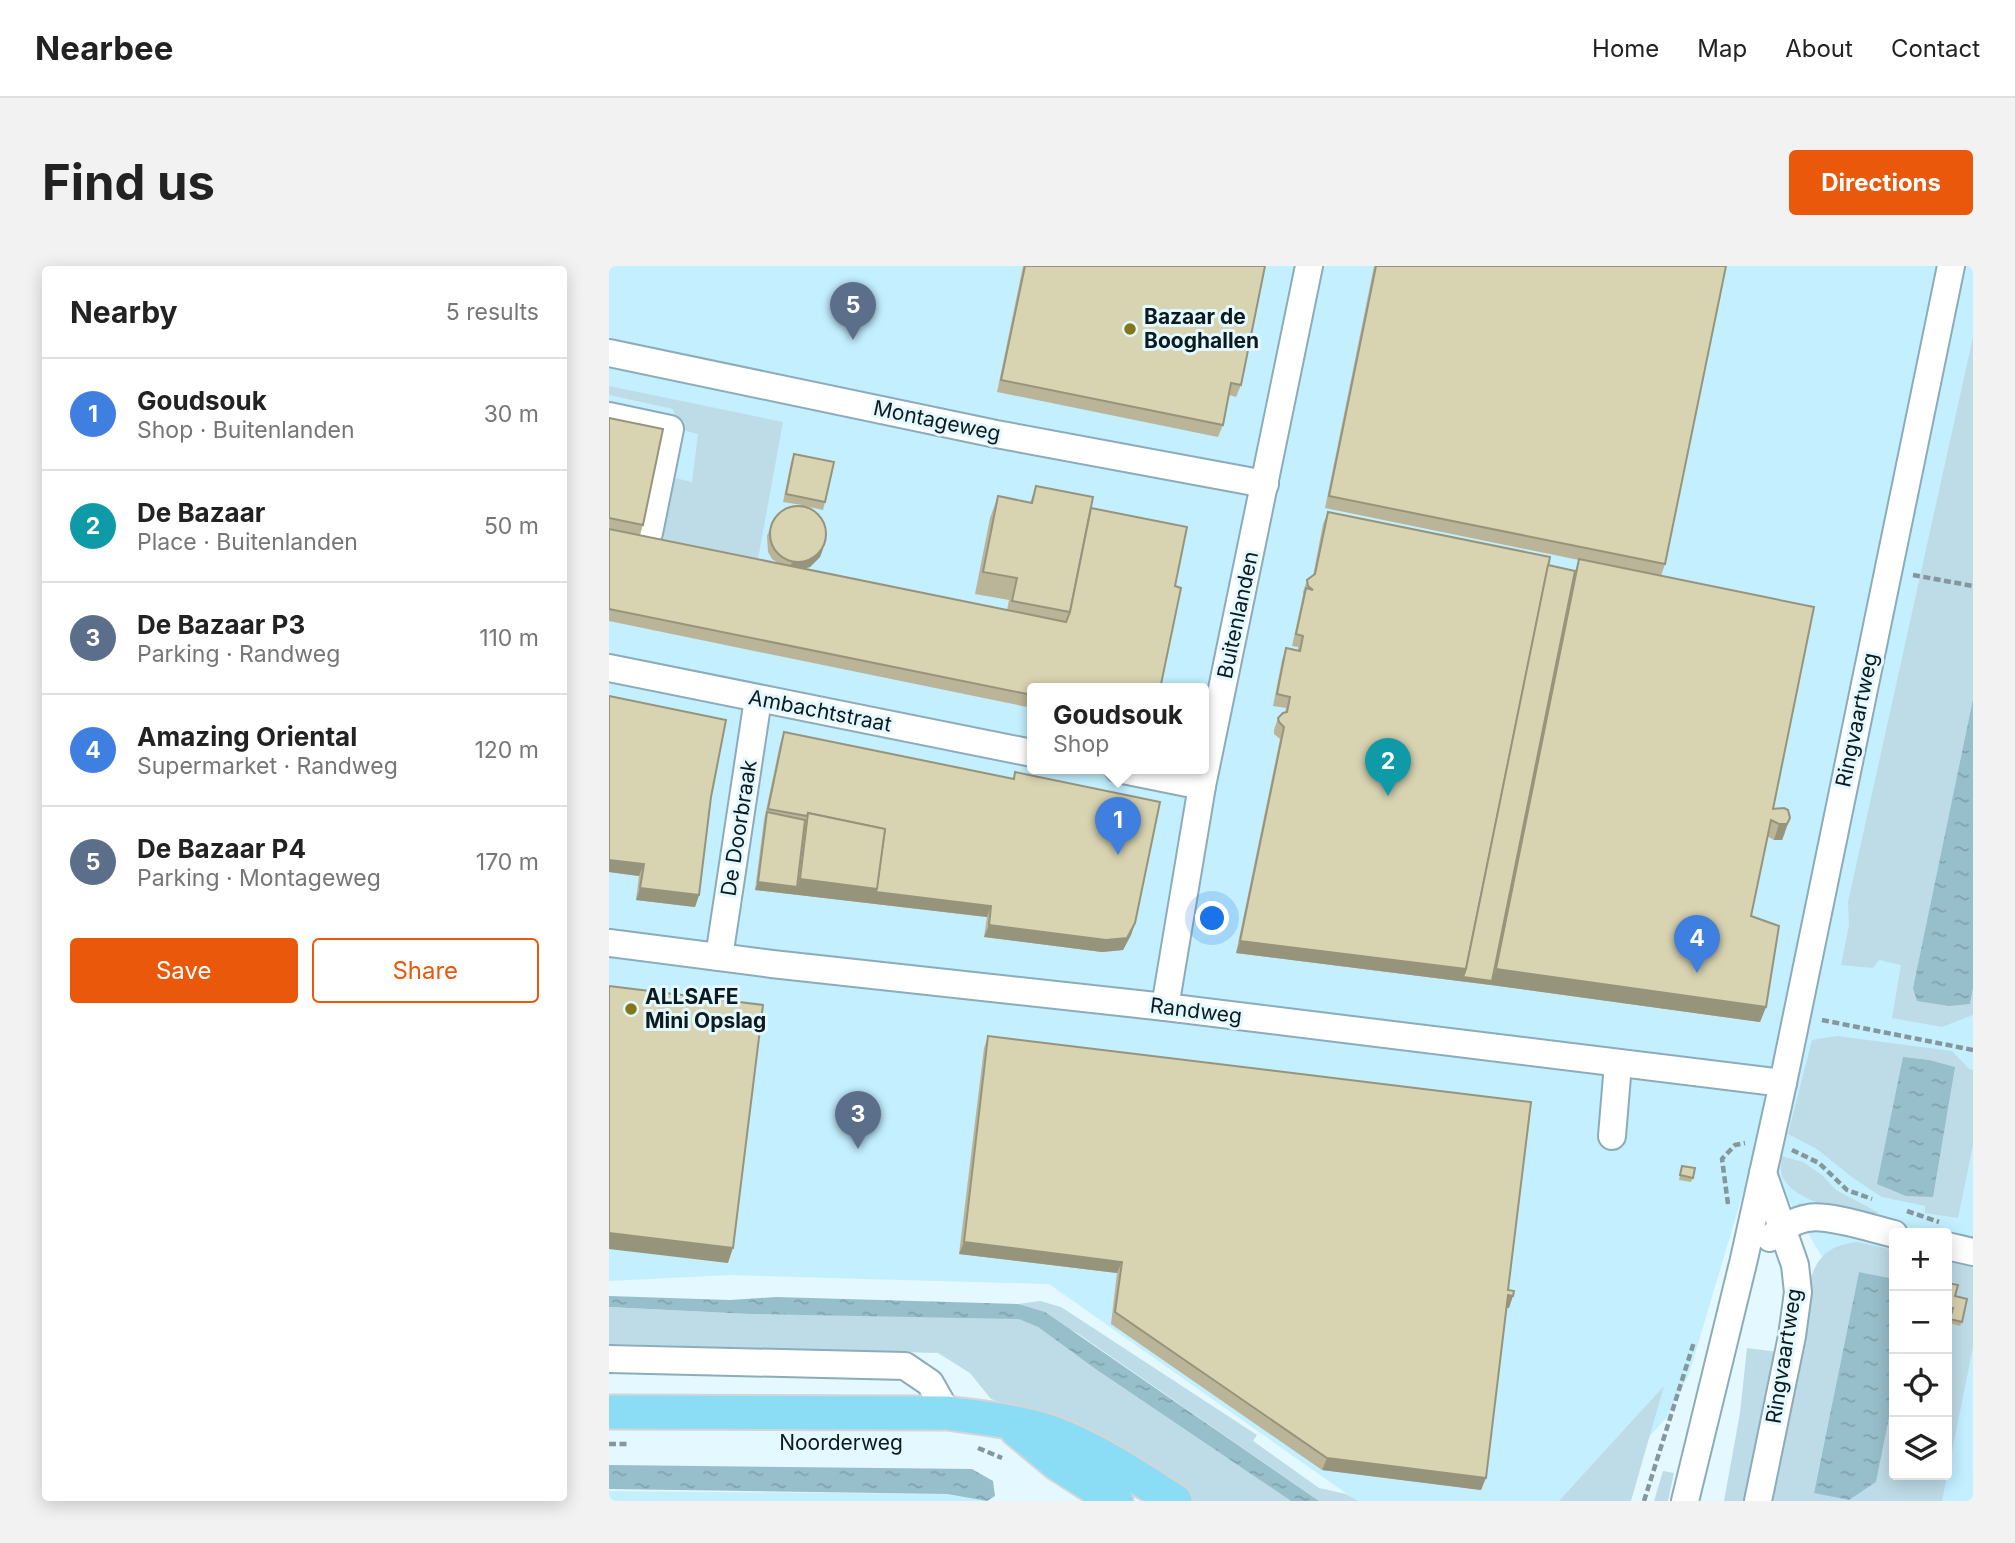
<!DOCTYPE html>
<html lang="en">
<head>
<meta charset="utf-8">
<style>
	:root { --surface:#fff; --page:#f2f2f2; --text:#222; --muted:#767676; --line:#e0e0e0; --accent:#ea580c }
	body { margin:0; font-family:Inter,sans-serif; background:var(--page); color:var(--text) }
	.controls { position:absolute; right:21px; bottom:21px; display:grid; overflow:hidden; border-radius:7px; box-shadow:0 4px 18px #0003 }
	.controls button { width:63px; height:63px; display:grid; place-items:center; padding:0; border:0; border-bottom:2px solid var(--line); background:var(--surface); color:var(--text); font:35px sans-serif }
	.you { position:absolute; left:604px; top:653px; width:24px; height:24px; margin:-18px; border:5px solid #fff; border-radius:50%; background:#1a73e8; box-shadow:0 0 0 10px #1a73e833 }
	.badge { display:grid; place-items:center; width:46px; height:46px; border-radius:50%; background:var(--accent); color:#fff; font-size:23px; font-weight:700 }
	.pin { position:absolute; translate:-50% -58px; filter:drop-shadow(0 2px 4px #0008) }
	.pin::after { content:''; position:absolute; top:37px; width:24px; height:21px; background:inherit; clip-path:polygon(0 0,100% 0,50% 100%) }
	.popup { position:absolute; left:418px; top:417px; width:182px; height:91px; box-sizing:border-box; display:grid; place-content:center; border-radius:7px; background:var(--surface); filter:drop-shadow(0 2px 5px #0005); font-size:23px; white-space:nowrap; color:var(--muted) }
	.popup b { font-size:26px; color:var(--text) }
	.popup::after { content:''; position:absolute; left:50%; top:100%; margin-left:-14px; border:14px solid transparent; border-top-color:var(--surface) }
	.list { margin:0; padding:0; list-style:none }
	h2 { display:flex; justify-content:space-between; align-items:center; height:91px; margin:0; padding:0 28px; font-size:30px }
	h2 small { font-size:23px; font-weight:400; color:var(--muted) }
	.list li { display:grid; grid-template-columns:46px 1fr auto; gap:21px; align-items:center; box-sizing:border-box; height:112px; padding:0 28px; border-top:2px solid var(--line) }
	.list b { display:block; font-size:26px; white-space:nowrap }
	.list p { margin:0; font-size:23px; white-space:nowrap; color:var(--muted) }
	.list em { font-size:23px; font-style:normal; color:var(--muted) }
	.actions { display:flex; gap:14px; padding:21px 28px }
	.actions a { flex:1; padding:16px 0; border:2px solid var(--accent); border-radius:7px; text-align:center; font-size:24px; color:var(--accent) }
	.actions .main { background:var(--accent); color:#fff }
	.icon { flex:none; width:38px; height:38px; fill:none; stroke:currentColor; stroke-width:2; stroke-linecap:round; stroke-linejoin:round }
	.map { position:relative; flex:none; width:1364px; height:1235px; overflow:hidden; border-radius:7px }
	header { display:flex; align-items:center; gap:42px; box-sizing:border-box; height:98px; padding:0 35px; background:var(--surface); border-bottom:2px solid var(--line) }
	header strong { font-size:33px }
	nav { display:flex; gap:38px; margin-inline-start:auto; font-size:24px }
	.intro { display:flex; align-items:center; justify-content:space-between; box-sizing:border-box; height:168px; padding:0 42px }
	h1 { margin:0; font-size:49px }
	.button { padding:18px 32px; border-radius:7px; background:var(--accent); color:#fff; font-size:24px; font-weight:700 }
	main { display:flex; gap:42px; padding:0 42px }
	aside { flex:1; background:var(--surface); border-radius:7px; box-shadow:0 4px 18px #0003 }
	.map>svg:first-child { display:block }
	.built { fill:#c3effe; fill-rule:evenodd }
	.green { fill:#bedce7 }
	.water { fill:url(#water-ripples) }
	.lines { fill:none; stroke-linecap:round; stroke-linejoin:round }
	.minor-casing { stroke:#8bacb8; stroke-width:30 }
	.major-casing { stroke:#d3d6d6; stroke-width:37 }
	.path { stroke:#85969c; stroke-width:4.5; stroke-dasharray:7 3.5; stroke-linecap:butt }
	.minor { stroke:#fff; stroke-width:26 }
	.major { stroke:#8addf5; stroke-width:33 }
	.wall { fill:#bab598 }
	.shaded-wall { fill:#97947c }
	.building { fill:#d8d3b1; stroke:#97947c; stroke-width:2 }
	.poi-dot { fill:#84771a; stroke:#e3f8ff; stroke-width:2.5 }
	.labels { text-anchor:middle; stroke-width:6; stroke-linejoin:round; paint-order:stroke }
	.poi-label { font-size:21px; font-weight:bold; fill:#0d1a1e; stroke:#e3f8ff; text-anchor:start }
	.street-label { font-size:21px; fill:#0d1a1e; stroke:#e3f8ff }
</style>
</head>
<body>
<header>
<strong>Nearbee</strong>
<nav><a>Home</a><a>Map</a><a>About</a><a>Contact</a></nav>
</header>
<div class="intro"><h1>Find us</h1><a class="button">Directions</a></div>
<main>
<aside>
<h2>Nearby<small>5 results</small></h2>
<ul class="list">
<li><span class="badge" style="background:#3f7fe0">1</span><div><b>Goudsouk</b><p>Shop · Buitenlanden</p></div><em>30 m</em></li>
<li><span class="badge" style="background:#0f9aa8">2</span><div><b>De Bazaar</b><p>Place · Buitenlanden</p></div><em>50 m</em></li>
<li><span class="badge" style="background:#5c6f8a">3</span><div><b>De Bazaar P3</b><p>Parking · Randweg</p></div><em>110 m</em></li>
<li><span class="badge" style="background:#3f7fe0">4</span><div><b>Amazing Oriental</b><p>Supermarket · Randweg</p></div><em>120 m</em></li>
<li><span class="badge" style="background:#5c6f8a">5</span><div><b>De Bazaar P4</b><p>Parking · Montageweg</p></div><em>170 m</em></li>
</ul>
<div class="actions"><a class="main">Save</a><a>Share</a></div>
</aside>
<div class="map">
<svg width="1364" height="1235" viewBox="0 0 1364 1235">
	<defs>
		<pattern id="water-ripples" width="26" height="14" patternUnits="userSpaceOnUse" patternTransform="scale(1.75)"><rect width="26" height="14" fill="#97becb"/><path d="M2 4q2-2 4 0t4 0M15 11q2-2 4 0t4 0" fill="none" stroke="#81a3ae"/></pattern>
	</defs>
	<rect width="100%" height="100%" fill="#e3f8ff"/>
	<g class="built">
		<path d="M0,0H1364V1235H1182L1216,996L1176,928L1136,920L1080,1108L1058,1151L982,1235H748L440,1018L120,1009L0,1015ZM423,423H595V503H423ZM1285,967H1338V1209H1285Z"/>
		<polygon points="0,1225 338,1228 378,1235 0,1235"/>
	</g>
	<g class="green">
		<polygon points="1364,71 1364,433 1304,722 1361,738 1364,722 1364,749 1333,761 1283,752 1292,699 1270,694 1264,702 1232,699 1240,659 1239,636"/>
		<polygon points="0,120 174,156 147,304 49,283 61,211 83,216 89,168 70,163 64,143 0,129"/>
		<polygon points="1228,770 1343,785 1360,803 1364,804 1364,879 1349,952 1316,947 1316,940 1273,931 1244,912 1208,883 1179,868 1203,774"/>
		<path d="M1172,890L1194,896L1213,909L1227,924L1270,947C1243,949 1189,938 1174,912C1171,906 1172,897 1172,890Z"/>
		<path d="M1248,976L1285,984V1013L1250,1006L1205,1226L1240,1234L1267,1216L1285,1127V1209H1338V994L1357,998L1364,1002V1081L1333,1235H1153L1195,1030C1207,997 1210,981 1248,976Z"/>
		<polygon points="431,1035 452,1041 648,1169 644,1175 710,1222 737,1228 749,1235 710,1235 468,1067 409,1038"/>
		<polygon points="0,1041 140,1048 410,1052 429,1061 485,1102 682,1235 581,1235 482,1168 382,1133 361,1107 329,1087 0,1078"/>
		<polygon points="1138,1082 1169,1086 1138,1235 1115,1235 1131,1147"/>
		<polygon points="1055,1120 1022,1235 950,1235"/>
		<polygon points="1054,1205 1065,1207 1059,1235 1045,1235"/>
	</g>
	<g class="water">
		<polygon points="1364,433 1364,722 1361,738 1340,740 1308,735 1304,722"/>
		<polygon points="1294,791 1320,794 1346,801 1324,931 1297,930 1268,918"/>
		<polygon points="1250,1006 1285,1013 1285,1127 1267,1216 1240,1234 1205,1227"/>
		<polygon points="0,1030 121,1034 167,1031 409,1038 436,1046 710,1235 682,1235 485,1102 429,1061 410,1053 140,1048 0,1041"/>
		<polygon points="0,1199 363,1203 384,1215 386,1230 378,1235 338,1228 0,1223"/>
	</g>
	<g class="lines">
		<defs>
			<g id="minor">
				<polyline points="0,87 387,168 656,218"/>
				<polyline points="0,150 61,163 40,267"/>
				<polyline points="0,402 423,487"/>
				<polyline points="509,503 593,520"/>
				<polyline points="0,677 163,698 556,741 1174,817"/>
				<polyline points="110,691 149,433"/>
				<polyline points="556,741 593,520 700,0"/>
				<polyline points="1003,870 1009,798"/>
				<path d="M1161,972C1172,963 1185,954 1199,952C1219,948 1264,963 1285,968"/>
				<polyline points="1338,980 1364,986"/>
				<polyline points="0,1093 296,1100 321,1117 338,1147"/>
				<polyline points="1076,1235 1135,993 1174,817 1342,0"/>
				<polyline points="1149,1235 1183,1070 1189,1026 1186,999 1154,907"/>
			</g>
			<g id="major">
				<path d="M0,1146L338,1147C373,1152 411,1155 444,1167C487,1183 528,1211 566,1235"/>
				<polyline points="408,1164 449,1198 507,1235"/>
			</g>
		</defs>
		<use href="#minor" class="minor-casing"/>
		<use href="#major" class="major-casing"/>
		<g class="path">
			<polyline points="1304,309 1364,320"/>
			<polyline points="1213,754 1364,784"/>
			<polyline points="1183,884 1210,897 1238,924 1263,933"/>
			<polyline points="1119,938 1113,893 1126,879 1136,877"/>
			<polyline points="1298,945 1330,956"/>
			<polyline points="0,1178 21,1178"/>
			<polyline points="369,1182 393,1192"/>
			<polyline points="1035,1235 1085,1076"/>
		</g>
		<use href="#minor" class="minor"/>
		<use href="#major" class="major"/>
	</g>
	<g class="wall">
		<polygon points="414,0 656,0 632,119 627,131 620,129 614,159 609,171 388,126"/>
		<polygon points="765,0 1117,0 1056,298 1052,310 1176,567 1173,574 1165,574 1158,570 1142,650 1157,741 1151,756 882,719 627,687 671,473 665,468 665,464 669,452 676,447 677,442 664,440 673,394 677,382 689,384 689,381 683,380 694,329 694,326 698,314 704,310 714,258 719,246 939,299 966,305 970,294 716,242"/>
		<polygon points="0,152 34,259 31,269 169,297 163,293 159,286 158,270 161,262 193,239 174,236 182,196 185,188 216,236 214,244 196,240 217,274 211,291 201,301 195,303 398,344 400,334 366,328 381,252 389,230 421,237 427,220 482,242 578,261 423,423 423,442 0,355"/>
		<polygon points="0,430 102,531 90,629 86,641 27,634 30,610 0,606"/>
		<polygon points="175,466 404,513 406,506 526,657 522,669 514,684 493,686 375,671 378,651 146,624 155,554 171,478"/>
		<polygon points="379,770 899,1024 900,1042 897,1042 872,1224 713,1204 502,1058 508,1007 350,988 375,782"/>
		<polygon points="1073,900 1084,912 1082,916 1070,914"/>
		<polygon points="1338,1017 1346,1030 1353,1056 1351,1060 1340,1057 1342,1046 1338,1045"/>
	</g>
	<g class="shaded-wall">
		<polygon points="214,283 211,291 201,301 190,304 180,304 183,296"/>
		<polygon points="1181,552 1173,574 1165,574 1170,558"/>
		<polygon points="0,594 35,598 30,610 0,606"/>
		<polygon points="191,613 268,623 382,640 378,651 146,624 149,616 188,621"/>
		<polygon points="31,622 90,629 86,641 27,634"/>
		<polygon points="526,657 522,669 514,684 493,686 375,671 380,659"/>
		<polygon points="631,675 857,703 883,715 887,703 1157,741 1151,756 882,719 627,687"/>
		<polygon points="0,967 124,982 119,997 0,983"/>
		<polygon points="355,976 513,996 508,1007 350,988"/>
		<polygon points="899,1029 904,1030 900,1042 895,1041"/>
		<polygon points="718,1192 877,1212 872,1224 713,1204"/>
	</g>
	<g class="building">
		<polygon points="416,0 656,0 632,119 622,117 614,159 392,114"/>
		<polygon points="767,0 1117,0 1056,298 720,230"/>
		<polygon points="0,152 54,163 34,259 0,252"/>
		<polygon points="185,188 225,196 216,236 177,228"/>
		<polygon points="427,220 484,231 461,346 403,335 408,312 374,306 389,230 423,237"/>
		<circle cx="189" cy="268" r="28"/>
		<polygon points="482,242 578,261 566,320 572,322 551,423 423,423 423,429 0,343 0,263 457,356 461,346"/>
		<polygon points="719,246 941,291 857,703 631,675 675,461 670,456 669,452 674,447 678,446 681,431 668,428 677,382 691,385 694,370 687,368 697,322 704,324 699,320 698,314 706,308"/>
		<polygon points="970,293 1205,341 1164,543 1175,542 1179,544 1181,552 1178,558 1170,558 1162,554 1142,650 1170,660 1157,741 887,703"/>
		<polygon points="939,299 966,305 883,715 854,711 857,703"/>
		<polygon points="0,430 117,454 102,531 90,629 31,622 35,598 0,594"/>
		<polygon points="175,466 405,513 406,506 551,536 526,657 518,672 497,674 380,659 382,640 267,626 276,563 199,547 198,550 159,543"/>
		<polygon points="158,546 196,554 188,621 149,616"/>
		<polygon points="199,547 276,563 268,623 191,613"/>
		<polygon points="0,720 154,739 124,982 0,967"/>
		<polygon points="379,770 922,836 899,1024 905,1025 904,1030 899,1029 877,1212 718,1192 506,1046 513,996 355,976"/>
		<polygon points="1073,900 1086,902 1084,912 1071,909"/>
		<polygon points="1338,1017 1349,1019 1346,1030 1358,1033 1353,1056 1341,1053 1344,1042 1338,1041"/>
	</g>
	<g class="poi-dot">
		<circle cx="521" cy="63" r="7"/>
		<circle cx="22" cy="743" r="7"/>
	</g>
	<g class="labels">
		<g class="poi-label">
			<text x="535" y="58">Bazaar de<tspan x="535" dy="24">Booghallen</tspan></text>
			<text x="36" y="738">ALLSAFE<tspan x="36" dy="24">Mini Opslag</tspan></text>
		</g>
		<g class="street-label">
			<text transform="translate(328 155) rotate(12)" y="7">Montageweg</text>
			<text transform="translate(629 349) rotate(-78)" y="7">Buitenlanden</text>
			<text transform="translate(211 445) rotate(11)" y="7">Ambachtstraat</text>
			<text transform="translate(1248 454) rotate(-78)" y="7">Ringvaartweg</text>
			<text transform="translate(130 562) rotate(-81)" y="7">De Doorbraak</text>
			<text transform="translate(587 745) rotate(7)" y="7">Randweg</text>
			<text transform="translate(1175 1090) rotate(-81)" y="7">Ringvaartweg</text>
			<text x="232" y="1184">Noorderweg</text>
		</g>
	</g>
</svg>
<div class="controls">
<button>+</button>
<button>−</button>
<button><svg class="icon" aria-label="locate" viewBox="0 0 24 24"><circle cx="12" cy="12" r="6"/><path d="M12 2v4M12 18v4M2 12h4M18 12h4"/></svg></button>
<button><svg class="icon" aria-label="layers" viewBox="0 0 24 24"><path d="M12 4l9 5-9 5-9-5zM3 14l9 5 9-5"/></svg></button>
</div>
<div class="you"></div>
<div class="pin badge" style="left:509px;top:589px;background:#3f7fe0">1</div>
<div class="popup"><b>Goudsouk</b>Shop</div>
<div class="pin badge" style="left:779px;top:530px;background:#0f9aa8">2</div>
<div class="pin badge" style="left:249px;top:883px;background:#5c6f8a">3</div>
<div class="pin badge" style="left:1088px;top:707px;background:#3f7fe0">4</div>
<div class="pin badge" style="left:244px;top:74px;background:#5c6f8a">5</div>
</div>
</main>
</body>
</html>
